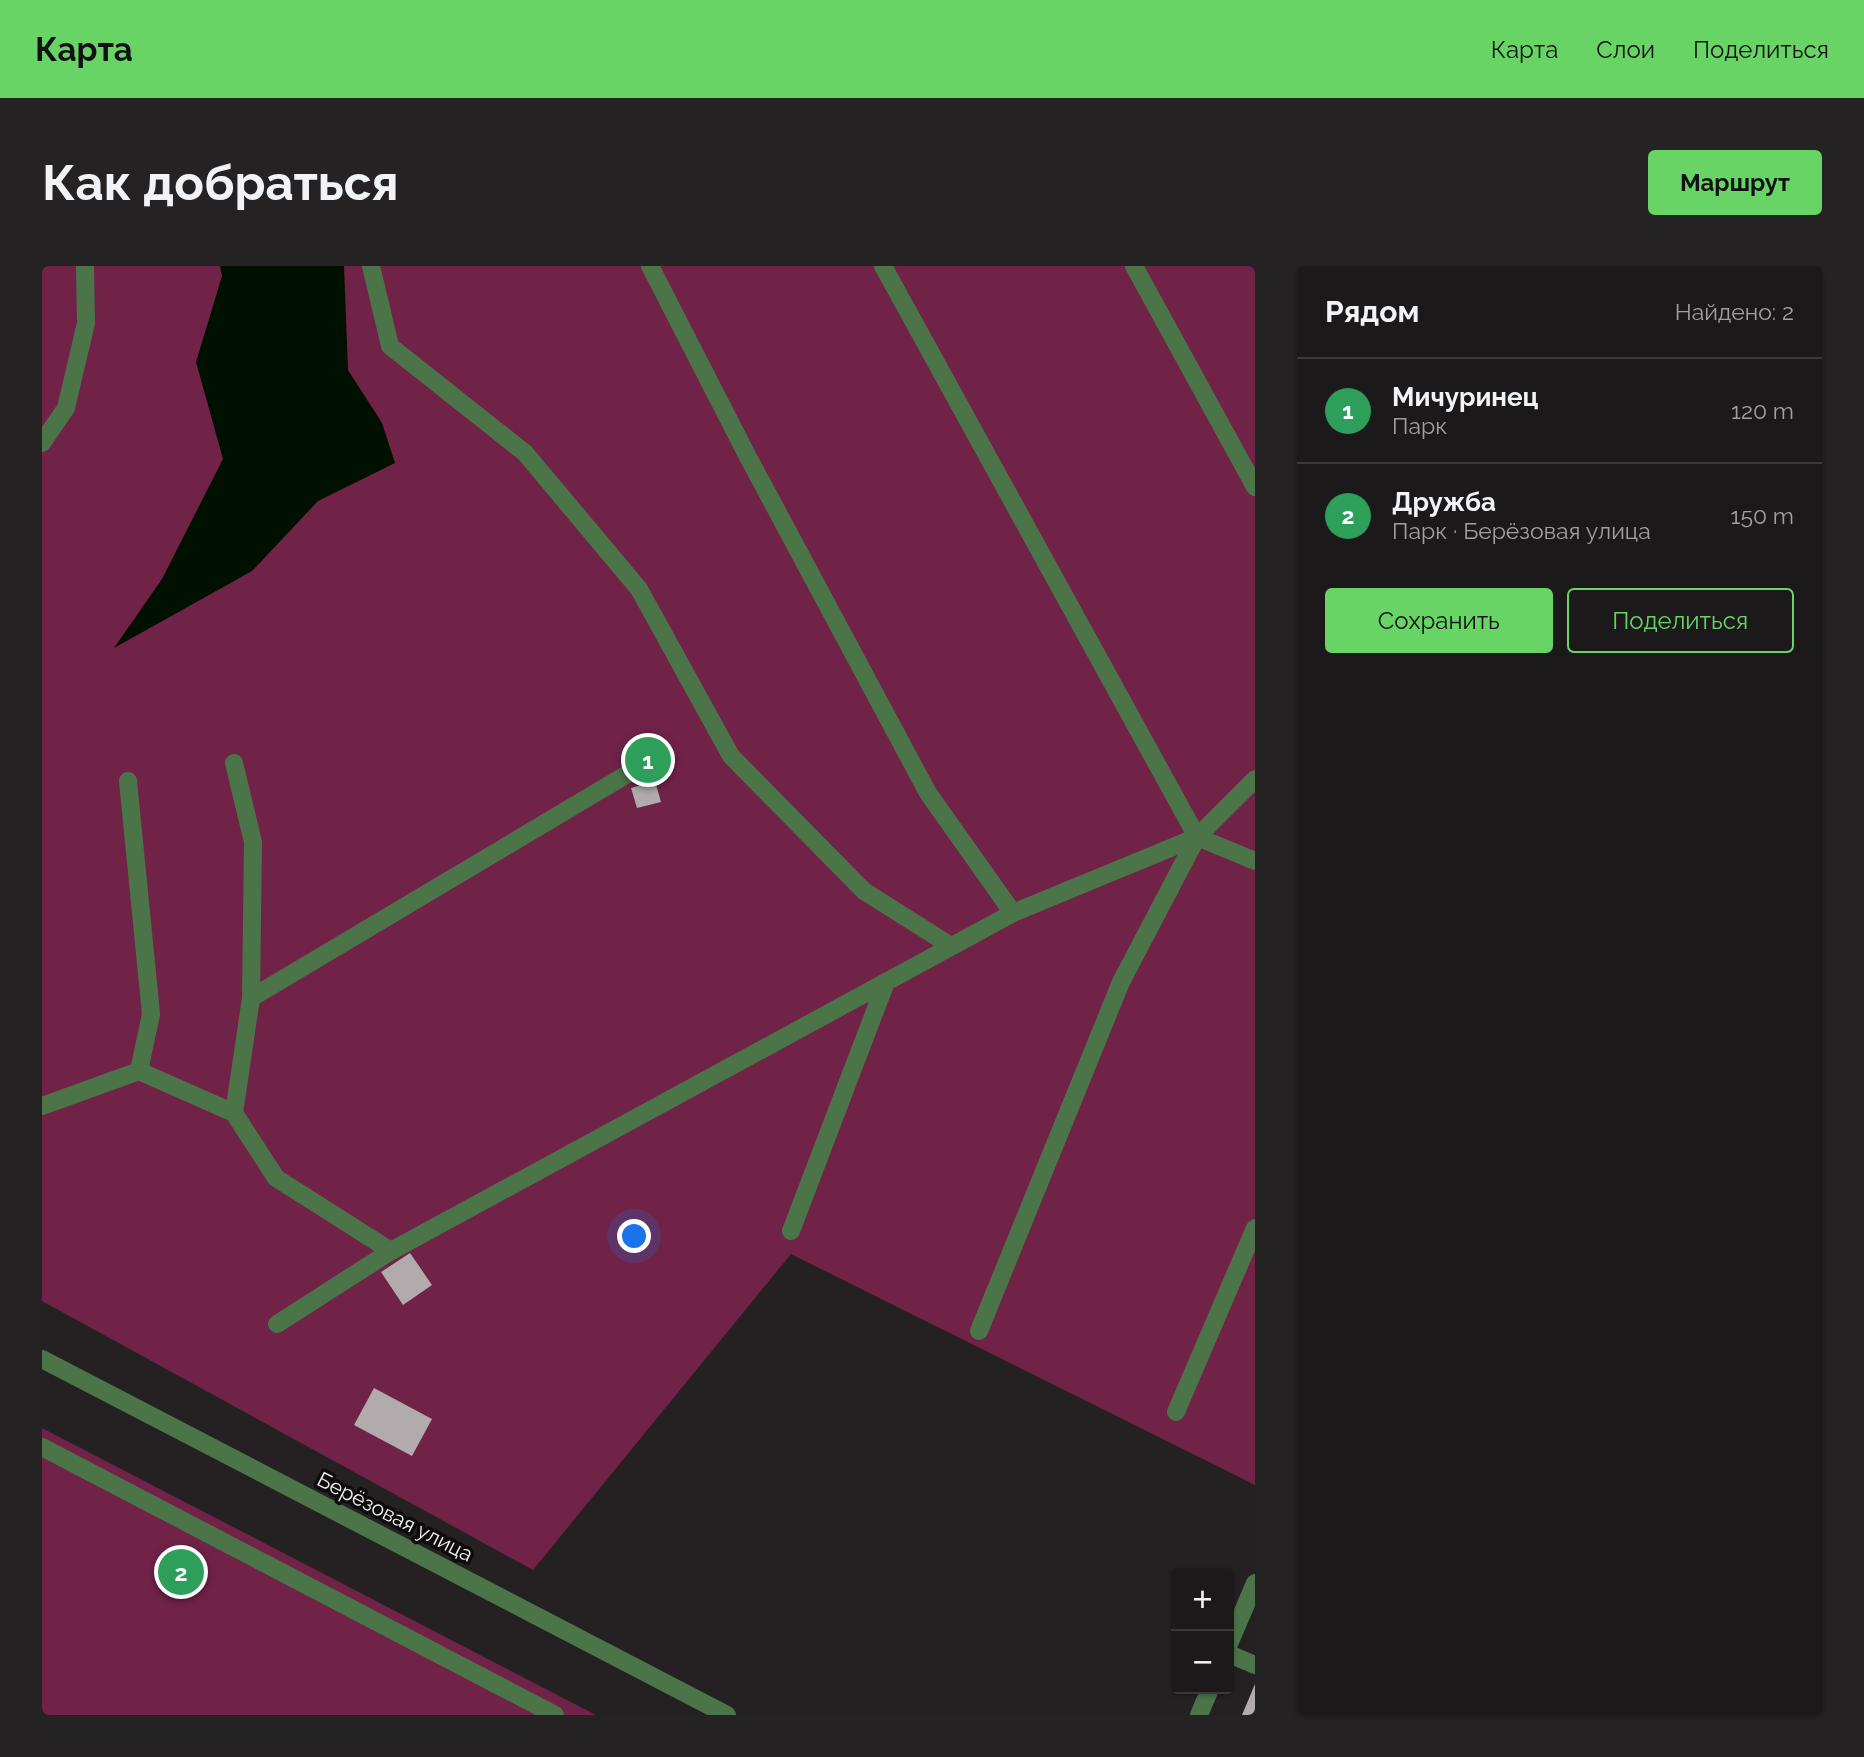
<!DOCTYPE html>
<html lang="ru">
<head>
<meta charset="utf-8">
<style>
	:root { --surface:#1c191a; --page:#252223; --text:#f1f3f6; --muted:#a0a0a2; --line:#3a3839; --accent:#68d465 }
	body { margin:0; font-family:Raleway,sans-serif; background:var(--page); color:var(--text) }
	.controls { position:absolute; right:21px; bottom:21px; display:grid; overflow:hidden; border-radius:7px; box-shadow:0 2px 5px #0004 }
	.controls button { width:63px; height:63px; display:grid; place-items:center; padding:0; border:0; border-bottom:2px solid var(--line); background:var(--surface); color:var(--text); font:35px sans-serif }
	.you { position:absolute; left:593px; top:971px; width:24px; height:24px; margin:-18px; border:5px solid #fff; border-radius:50%; background:#1a73e8; box-shadow:0 0 0 10px #1a73e833 }
	.badge { display:grid; place-items:center; width:46px; height:46px; border-radius:50%; background:var(--accent); color:#fff; font-size:23px; font-weight:700 }
	.pin { position:absolute; translate:-50% -50%; border:4px solid #fff; box-shadow:0 2px 7px #0006 }
	.list { margin:0; padding:0; list-style:none }
	h2 { display:flex; justify-content:space-between; align-items:center; height:91px; margin:0; padding:0 28px; font-size:30px }
	h2 small { font-size:23px; font-weight:400; color:var(--muted) }
	.list li { display:grid; grid-template-columns:46px 1fr auto; gap:21px; align-items:center; box-sizing:border-box; height:105px; padding:0 28px; border-top:2px solid var(--line) }
	.list b { display:block; font-size:26px; white-space:nowrap }
	.list p { margin:0; font-size:23px; white-space:nowrap; color:var(--muted) }
	.list em { font-size:23px; font-style:normal; color:var(--muted) }
	.actions { display:flex; gap:14px; padding:21px 28px }
	.actions a { flex:1; padding:16px 0; border:2px solid var(--accent); border-radius:7px; text-align:center; font-size:24px; color:var(--accent) }
	.actions .main { background:var(--accent); color:#111 }
	.map { position:relative; flex:none; width:1213px; height:1449px; overflow:hidden; border-radius:7px }
	header { display:flex; align-items:center; gap:42px; box-sizing:border-box; height:98px; padding:0 35px; background:var(--accent); color:#111 }
	header strong { font-size:33px }
	nav { display:flex; gap:38px; margin-inline-start:auto; font-size:24px }
	.intro { display:flex; align-items:center; justify-content:space-between; box-sizing:border-box; height:168px; padding:0 42px }
	h1 { margin:0; font-size:49px }
	.button { padding:18px 32px; border-radius:7px; background:var(--accent); color:#111; font-size:24px; font-weight:700 }
	main { display:flex; gap:42px; padding:0 42px }
	aside { flex:1; background:var(--surface); border-radius:7px; box-shadow:0 2px 5px #0004 }
	.map>svg:first-child { display:block }
	.green { fill:#702347 }
	.water { fill:#001101 }
	.building { fill:#b1abad }
	.lines { fill:none; stroke-linecap:round; stroke-linejoin:round }
	.minor { stroke:#4b7549; stroke-width:18 }
	.labels { text-anchor:middle; stroke-width:7; stroke-linejoin:round; paint-order:stroke }
	.street-label { font-size:21px; fill:#f3f0f1; stroke:#0d0b0c }
</style>
</head>
<body>
<header>
<strong>Карта</strong>
<nav><a>Карта</a><a>Слои</a><a>Поделиться</a></nav>
</header>
<div class="intro"><h1>Как добраться</h1><a class="button">Маршрут</a></div>
<main>
<div class="map">
<svg width="1213" height="1449" viewBox="0 0 1213 1449">
	<rect width="100%" height="100%" fill="#252122"/>
	<g class="green">
		<polygon points="0,0 1213,0 1213,1219 749,988 491,1304 0,1035"/>
		<polygon points="0,1162 554,1449 0,1449"/>
	</g>
	<polygon class="water" points="178,0 302,0 306,104 340,157 353,197 276,235 210,305 72,382 120,313 181,193 154,96 180,10"/>
	<g class="building">
		<polygon points="613,515 619,536 595,542 589,522"/>
		<polygon points="368,987 390,1019 361,1039 339,1006"/>
		<polygon points="332,1122 390,1153 370,1190 312,1159"/>
		<polygon points="1213,1418 1213,1449 1200,1449"/>
	</g>
	<g class="lines">
		<g class="minor">
			<polyline points="329,0 348,80 483,187 597,323 689,490 822,625 909,680"/>
			<polyline points="608,0 705,189 886,527 971,647"/>
			<polyline points="841,0 1155,571 1213,595"/>
			<polyline points="1092,0 1213,221"/>
			<polyline points="0,177 24,142 44,57 43,0"/>
			<polyline points="192,497 211,576 209,732"/>
			<polyline points="86,515 109,748 97,805"/>
			<polyline points="0,840 97,805 192,847 234,912 349,985"/>
			<polyline points="192,847 209,732 619,488"/>
			<polyline points="749,965 844,716"/>
			<polyline points="235,1058 349,985 971,647 1155,571 1213,513"/>
			<polyline points="937,1065 1079,716 1155,571"/>
			<polyline points="0,1093 685,1449"/>
			<polyline points="1134,1146 1213,962"/>
			<polyline points="0,1181 513,1449"/>
			<polyline points="1187,1378 1213,1317"/>
			<polyline points="1187,1388 1213,1399"/>
			<polyline points="1157,1449 1168,1423"/>
		</g>
	</g>
	<g class="labels">
		<g class="street-label">
			<text transform="translate(353 1251) rotate(27)" y="7">Берёзовая улица</text>
		</g>
	</g>
</svg>
<div class="controls">
<button>+</button>
<button>−</button>
</div>
<div class="you"></div>
<div class="pin badge" style="left:606px;top:494px;background:#2e9e5b">1</div>
<div class="pin badge" style="left:139px;top:1306px;background:#2e9e5b">2</div>
</div>
<aside>
<h2>Рядом<small>Найдено: 2</small></h2>
<ul class="list">
<li><span class="badge" style="background:#2e9e5b">1</span><div><b>Мичуринец</b><p>Парк</p></div><em>120 m</em></li>
<li><span class="badge" style="background:#2e9e5b">2</span><div><b>Дружба</b><p>Парк · Берёзовая улица</p></div><em>150 m</em></li>
</ul>
<div class="actions"><a class="main">Сохранить</a><a>Поделиться</a></div>
</aside>
</main>
</body>
</html>
